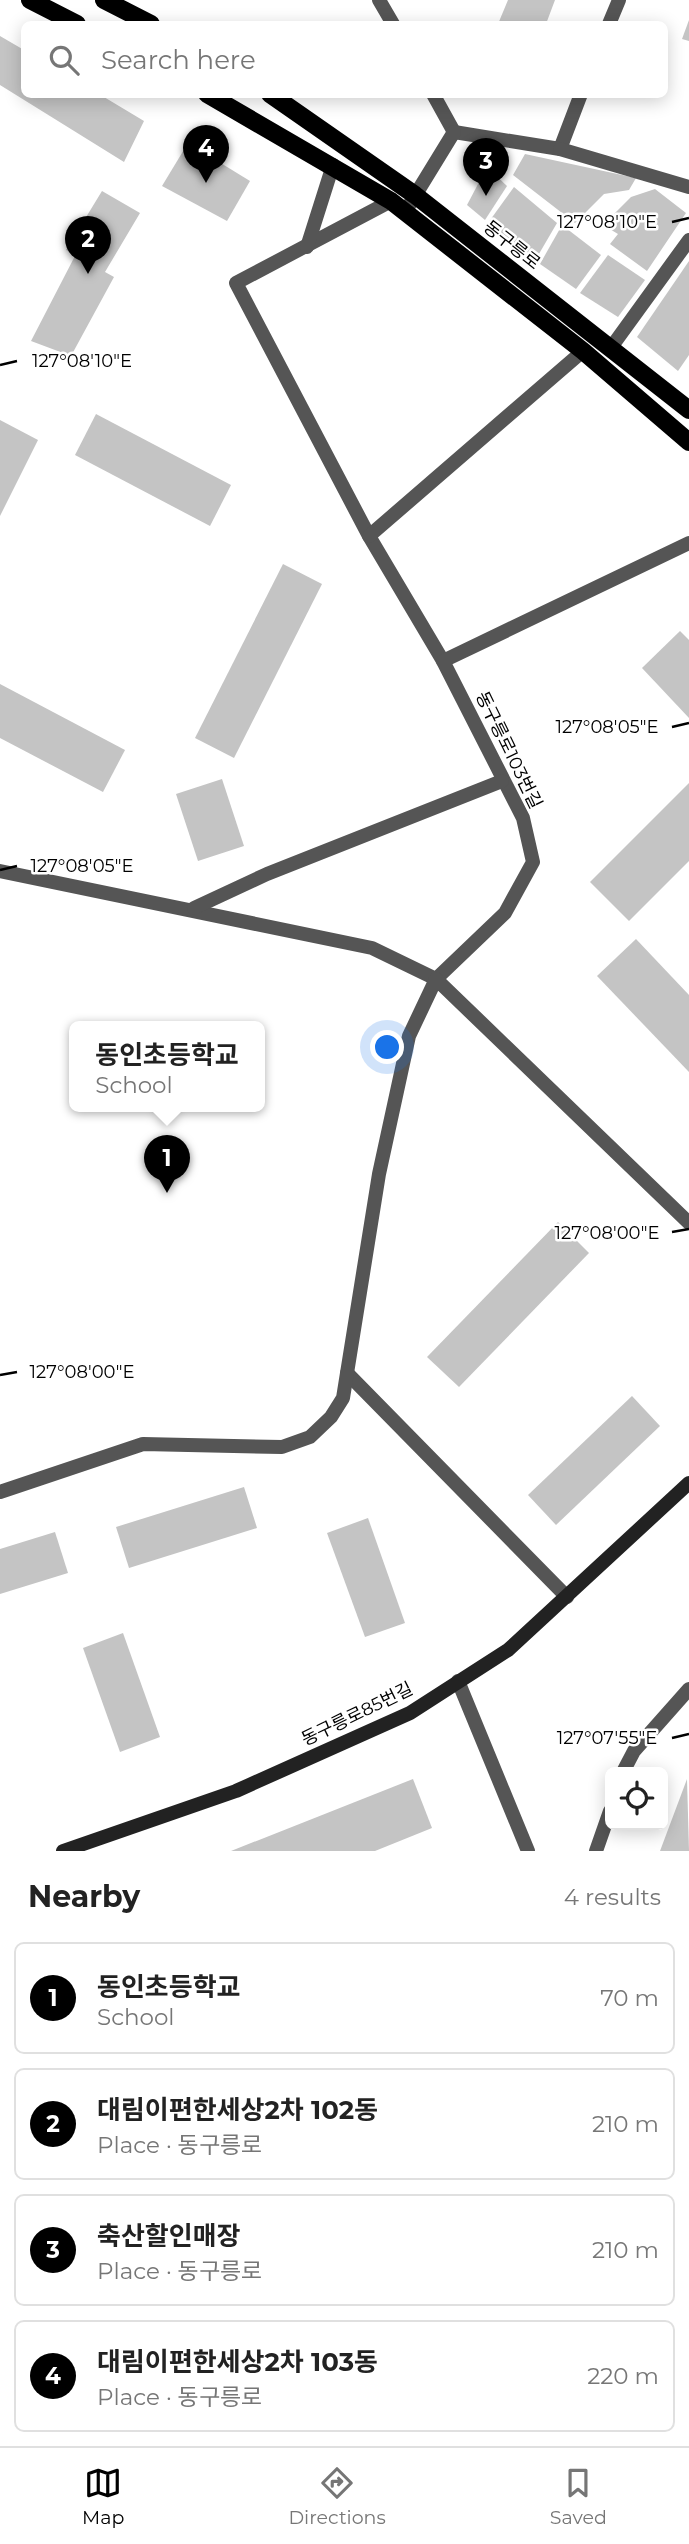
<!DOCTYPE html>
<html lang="en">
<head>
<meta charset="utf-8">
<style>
	:root { --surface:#fff; --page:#f6f6f6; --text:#222; --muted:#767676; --line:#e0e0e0; --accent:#000 }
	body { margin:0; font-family:Montserrat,"Noto Sans KR",sans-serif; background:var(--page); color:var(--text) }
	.controls { position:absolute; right:21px; bottom:21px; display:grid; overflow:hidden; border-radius:10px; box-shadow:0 4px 18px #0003 }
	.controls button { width:63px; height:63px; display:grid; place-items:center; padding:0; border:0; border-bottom:2px solid var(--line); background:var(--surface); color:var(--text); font:35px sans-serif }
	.you { position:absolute; left:388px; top:1048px; width:24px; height:24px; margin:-18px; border:5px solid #fff; border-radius:50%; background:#1a73e8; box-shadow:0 0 0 10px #1a73e833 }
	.badge { display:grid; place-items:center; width:46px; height:46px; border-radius:50%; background:var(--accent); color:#fff; font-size:23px; font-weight:700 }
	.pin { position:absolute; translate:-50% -58px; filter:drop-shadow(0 2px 4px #0008) }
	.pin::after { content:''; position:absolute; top:37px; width:24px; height:21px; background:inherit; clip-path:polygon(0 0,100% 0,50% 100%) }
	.popup { position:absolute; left:69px; top:1021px; width:196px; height:91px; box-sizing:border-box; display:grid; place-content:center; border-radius:10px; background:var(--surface); filter:drop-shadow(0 2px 5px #0005); font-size:23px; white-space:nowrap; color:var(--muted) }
	.popup b { font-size:26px; color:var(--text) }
	.popup::after { content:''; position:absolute; left:50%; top:100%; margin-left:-14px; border:14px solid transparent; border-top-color:var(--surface) }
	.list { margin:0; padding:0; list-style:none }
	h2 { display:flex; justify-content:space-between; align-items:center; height:91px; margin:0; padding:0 28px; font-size:30px }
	h2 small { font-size:23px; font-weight:400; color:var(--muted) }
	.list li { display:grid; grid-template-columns:46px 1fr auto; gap:21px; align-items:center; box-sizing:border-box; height:112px; margin:0 14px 14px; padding:0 14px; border:2px solid var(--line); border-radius:10px }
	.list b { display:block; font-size:26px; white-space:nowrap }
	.list p { margin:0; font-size:23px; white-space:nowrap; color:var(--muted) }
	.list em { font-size:23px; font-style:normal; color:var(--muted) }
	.icon { flex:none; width:38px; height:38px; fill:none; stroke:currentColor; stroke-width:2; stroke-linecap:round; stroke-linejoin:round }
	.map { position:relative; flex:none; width:689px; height:1851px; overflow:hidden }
	.search { position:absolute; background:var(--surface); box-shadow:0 4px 18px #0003; left:21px; right:21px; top:21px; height:77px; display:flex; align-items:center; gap:18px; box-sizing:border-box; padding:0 24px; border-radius:10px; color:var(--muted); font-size:26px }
	.sheet { height:595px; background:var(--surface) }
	nav { display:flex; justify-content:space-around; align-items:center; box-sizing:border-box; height:98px; border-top:2px solid var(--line); background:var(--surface); font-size:19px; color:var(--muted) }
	nav a { display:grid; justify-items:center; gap:4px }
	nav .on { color:var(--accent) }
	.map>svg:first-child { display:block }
	.building { fill:#c4c4c4 }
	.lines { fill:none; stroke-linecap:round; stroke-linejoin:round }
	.lane { stroke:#555; stroke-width:14 }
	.street { stroke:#555; stroke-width:14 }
	.secondary { stroke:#222; stroke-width:14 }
	.primary { stroke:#000; stroke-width:18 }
	.ticks { fill:none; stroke:#000; stroke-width:2.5 }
	.labels { text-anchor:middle; stroke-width:5; stroke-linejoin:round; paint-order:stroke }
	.street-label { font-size:18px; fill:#000; stroke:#fff }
	.ticks-label { font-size:18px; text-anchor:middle; fill:#000; stroke:#fff; stroke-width:5; stroke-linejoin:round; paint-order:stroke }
</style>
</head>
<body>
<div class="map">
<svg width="689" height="1851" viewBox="0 0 689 1851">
	<rect width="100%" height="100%" fill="#fff"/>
	<g class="building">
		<polygon points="508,0 555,0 546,24 498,24"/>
		<polygon points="689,20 689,41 682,39"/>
		<polygon points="0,36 24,50 24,94 99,94 144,121 124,162 0,85"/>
		<polygon points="188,143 250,181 227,221 162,186"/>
		<polygon points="525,154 636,178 629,190 604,194 575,223 513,175"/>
		<polygon points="487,167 507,186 485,220 467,205"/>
		<polygon points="514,187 557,223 536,259 488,223"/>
		<polygon points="655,189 686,213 647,271 610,244 618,234 603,225 631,197"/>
		<polygon points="102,191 140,213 105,272 114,277 71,356 31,341 76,254 66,250"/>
		<polygon points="562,225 601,255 576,289 540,264"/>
		<polygon points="608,255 645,280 618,317 580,293"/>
		<polygon points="689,261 689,355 678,371 637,337"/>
		<polygon points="96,414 231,485 210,526 75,455"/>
		<polygon points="0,420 38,440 0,516"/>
		<polygon points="283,564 322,584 234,758 195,738"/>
		<polygon points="680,631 689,640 689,718 642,668"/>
		<polygon points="0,684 125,750 103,792 0,738"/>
		<polygon points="222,779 244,846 198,861 176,794"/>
		<polygon points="689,783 689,861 629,921 590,882"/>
		<polygon points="636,939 689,995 689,1072 597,976"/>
		<polygon points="558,1222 589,1253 459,1387 427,1357"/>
		<polygon points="632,1396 660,1426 556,1525 528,1495"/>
		<polygon points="244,1487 257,1528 129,1568 116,1527"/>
		<polygon points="368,1518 405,1623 365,1637 327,1533"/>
		<polygon points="55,1532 68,1573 0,1594 0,1549"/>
		<polygon points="123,1633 160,1737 120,1752 83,1648"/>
		<polygon points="413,1779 432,1828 375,1851 231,1851"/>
		<polygon points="687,1779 689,1851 660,1851"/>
	</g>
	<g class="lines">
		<g class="lane">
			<polyline points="623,1772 634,1751 689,1689"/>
			<polyline points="596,1851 610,1811"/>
		</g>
		<g class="street">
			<polyline points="379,0 393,24"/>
			<polyline points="609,24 619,0"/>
			<polyline points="433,94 454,132"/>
			<polyline points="454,132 560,149 581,94"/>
			<polyline points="560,149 689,187"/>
			<polyline points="391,201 236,283 369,536 443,661"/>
			<polyline points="405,212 454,132"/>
			<polyline points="307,247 333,165"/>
			<polyline points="610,349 689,240"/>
			<polyline points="369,536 583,351"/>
			<polyline points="0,871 372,948 436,979 505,913 533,862 523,818 443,661 689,543"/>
			<polyline points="194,908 267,874 502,781"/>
			<polyline points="347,1373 567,1597"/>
			<polyline points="0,1492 143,1444 282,1447 310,1437 331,1417 343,1398 379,1174 409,1036 436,979 689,1223"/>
			<polyline points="458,1681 528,1851"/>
		</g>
		<polyline class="secondary" points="63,1851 236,1791 410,1713 508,1650 689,1483"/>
		<g class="primary">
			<polyline points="30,0 77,24"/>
			<polyline points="104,0 151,24"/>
			<polyline points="207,94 391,201 583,351 689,442"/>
			<polyline points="270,94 415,195 689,410"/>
		</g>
	</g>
	<path class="ticks" d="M672,222L689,218M0,365L17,361M672,727L689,723M0,870L17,866M672,1232L689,1229M0,1375L17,1372M672,1738L689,1734"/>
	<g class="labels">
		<g class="street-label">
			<text transform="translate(512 245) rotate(38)" y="6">동구릉로</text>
			<text transform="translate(509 750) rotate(64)" y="6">동구릉로103번길</text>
			<text transform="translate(357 1714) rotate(-26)" y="6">동구릉로85번길</text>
		</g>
	</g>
	<g class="ticks-label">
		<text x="607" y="228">127°08'10"E</text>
		<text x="82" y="367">127°08'10"E</text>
		<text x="607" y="733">127°08'05"E</text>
		<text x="82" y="872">127°08'05"E</text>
		<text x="607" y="1239">127°08'00"E</text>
		<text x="82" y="1378">127°08'00"E</text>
		<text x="607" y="1744">127°07'55"E</text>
	</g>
</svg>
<div class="controls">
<button><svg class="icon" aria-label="locate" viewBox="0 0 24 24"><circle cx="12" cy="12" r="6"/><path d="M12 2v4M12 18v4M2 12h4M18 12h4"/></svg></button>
</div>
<div class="you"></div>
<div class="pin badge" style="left:167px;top:1193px">1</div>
<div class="popup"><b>동인초등학교</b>School</div>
<div class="pin badge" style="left:88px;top:274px">2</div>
<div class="pin badge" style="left:486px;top:196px">3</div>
<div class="pin badge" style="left:206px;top:183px">4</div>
<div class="search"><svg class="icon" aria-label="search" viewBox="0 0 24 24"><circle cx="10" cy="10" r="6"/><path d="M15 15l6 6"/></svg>Search here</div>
</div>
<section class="sheet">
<h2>Nearby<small>4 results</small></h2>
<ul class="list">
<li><span class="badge">1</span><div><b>동인초등학교</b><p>School</p></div><em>70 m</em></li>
<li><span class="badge">2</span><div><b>대림이편한세상2차 102동</b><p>Place · 동구릉로</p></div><em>210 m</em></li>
<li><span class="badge">3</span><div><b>축산할인매장</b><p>Place · 동구릉로</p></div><em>210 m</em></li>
<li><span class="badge">4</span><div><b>대림이편한세상2차 103동</b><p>Place · 동구릉로</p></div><em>220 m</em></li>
</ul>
</section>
<nav>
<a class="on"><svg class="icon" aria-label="map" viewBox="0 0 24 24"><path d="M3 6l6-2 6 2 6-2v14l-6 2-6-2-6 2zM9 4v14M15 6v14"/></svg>Map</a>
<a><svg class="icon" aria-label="directions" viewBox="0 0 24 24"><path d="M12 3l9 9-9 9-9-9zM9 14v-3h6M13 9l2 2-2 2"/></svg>Directions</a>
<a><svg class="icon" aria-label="saved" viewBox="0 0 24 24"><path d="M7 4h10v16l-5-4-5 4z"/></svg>Saved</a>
</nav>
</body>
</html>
